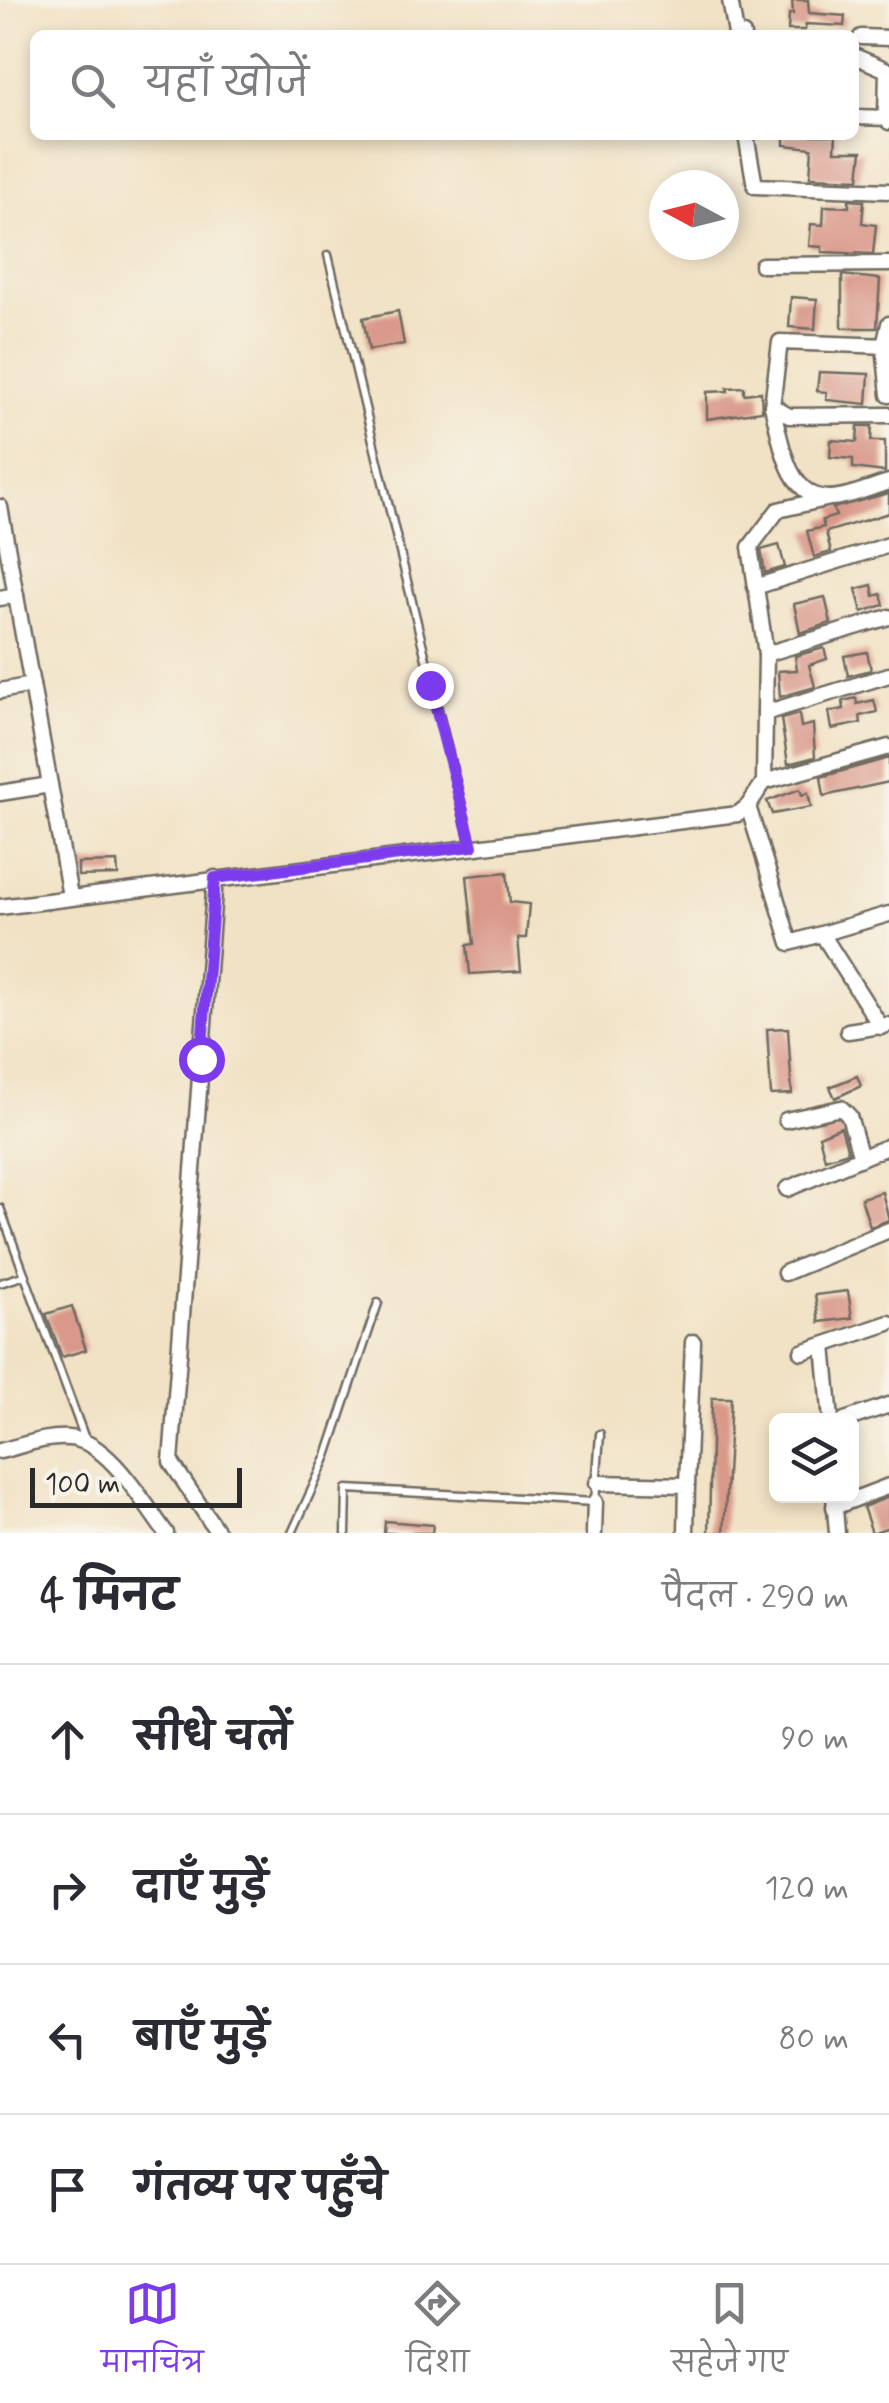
<!DOCTYPE html>
<html lang="hi">
<head>
<meta charset="utf-8">
<style>
	:root { --surface:#fff; --page:#f2f2f3; --text:#2b2b33; --muted:#7c7c81; --line:#e1e1e2; --accent:#7c3aed }
	body { margin:0; font-family:Mynerve,"Playpen Sans Deva",sans-serif; background:var(--page); color:var(--text) }
	.controls { position:absolute; right:30px; bottom:30px; display:grid; overflow:hidden; border-radius:15px; box-shadow:0 5px 15px #0003 }
	.controls button { width:90px; height:90px; display:grid; place-items:center; padding:0; border:0; border-bottom:2px solid var(--line); background:var(--surface); color:var(--text); font:50px sans-serif }
	.compass { position:absolute; left:649px; top:170px; width:90px; height:90px; border-radius:50%; background:var(--surface); box-shadow:0 5px 15px #0003; rotate:277deg }
	.scale { position:absolute; left:30px; bottom:25px; width:212px; box-sizing:border-box; padding-left:10px; border:5px solid #2b2b2b; border-top:0; font-size:28px; line-height:35px; white-space:nowrap; color:#2b2b2b; -webkit-text-stroke:8px #f7f3e8; paint-order:stroke }
	.stop { position:absolute; width:30px; height:30px; margin:-22px; border:8px solid #7c3aed; border-radius:50%; background:#fff }
	.stop.end { background:#7c3aed; border-color:#fff; box-shadow:0 2px 10px #0008 }
	.list { margin:0; padding:0; list-style:none }
	h2 { display:flex; justify-content:space-between; align-items:center; height:130px; margin:0; padding:0 40px; font-size:42px }
	h2 small { font-size:32px; font-weight:400; color:var(--muted) }
	.list li { display:grid; grid-template-columns:65px 1fr auto; gap:30px; align-items:center; box-sizing:border-box; height:150px; padding:0 40px; border-top:2px solid var(--line) }
	.list b { display:block; font-size:38px; white-space:nowrap }
	.list em { font-size:32px; font-style:normal; color:var(--muted) }
	.icon { flex:none; width:55px; height:55px; fill:none; stroke:currentColor; stroke-width:2; stroke-linecap:round; stroke-linejoin:round }
	.map { position:relative; flex:none; width:889px; height:1533px; overflow:hidden }
	.search { position:absolute; background:var(--surface); box-shadow:0 5px 15px #0003; left:30px; right:30px; top:30px; height:110px; display:flex; align-items:center; gap:25px; box-sizing:border-box; padding:0 35px; border-radius:15px; color:var(--muted); font-size:38px }
	.sheet { height:730px; background:var(--surface) }
	nav { display:flex; justify-content:space-around; align-items:center; box-sizing:border-box; height:140px; border-top:2px solid var(--line); background:var(--surface); font-size:28px; color:var(--muted) }
	nav a { display:grid; justify-items:center; gap:5px }
	nav .on { color:var(--accent) }
	.map>svg:first-child { display:block }
	.building { fill:#d9988a }
	.lines { fill:none; stroke-linecap:round; stroke-linejoin:round }
	.service-casing { stroke:#706b61; stroke-width:11 }
	.minor-casing { stroke:#706b61; stroke-width:19 }
	.service { stroke:#fff; stroke-width:6 }
	.minor { stroke:#fff; stroke-width:14 }
	.route { stroke:#7c3aed; stroke-width:12 }
</style>
</head>
<body>
<div class="map">
<svg width="889" height="1533" viewBox="0 0 889 1533">
	<rect width="100%" height="100%" fill="#f7f3e8"/>
	<filter id="ink" filterUnits="userSpaceOnUse"><feTurbulence type="fractalNoise" baseFrequency=".01" numOctaves="2"/><feDisplacementMap in="SourceGraphic" scale="20" xChannelSelector="R" yChannelSelector="G"/><feConvolveMatrix kernelMatrix="1 2 1 2 8 2 1 2 1" color-interpolation-filters="sRGB"/></filter>
	<filter id="wash" filterUnits="userSpaceOnUse"><feTurbulence type="fractalNoise" baseFrequency=".0048" numOctaves="4" result="noise"/><feDisplacementMap in="SourceGraphic" scale="40" xChannelSelector="R" yChannelSelector="G"/><feGaussianBlur stdDeviation="2.25" result="paint"/><feColorMatrix in="noise" values="0 0 0 0 0 0 0 0 0 0 0 0 0 0 0 0 0 1.4 0 .05"/><feComposite in="paint" operator="in"/></filter>
	<g filter="url(#wash)">
		<rect width="100%" height="100%" fill="#f1e2c5"/>
		<g id="blocks">
			<g class="building">
				<polygon points="792,0 808,0 809,13 845,16 844,26 806,24 805,30 788,30 789,14 793,14"/>
				<polygon points="784,135 836,135 835,151 862,151 859,179 810,177 812,148 784,145"/>
				<polygon points="849,200 864,201 862,223 876,225 873,254 822,252 822,247 809,246 811,224 823,225 824,206 849,207"/>
				<polygon points="842,275 880,279 877,328 842,328"/>
				<polygon points="791,297 817,299 815,329 789,327"/>
				<polygon points="398,311 404,344 369,350 363,318"/>
				<polygon points="819,372 869,374 867,404 826,400 827,392 817,391"/>
				<polygon points="744,387 744,394 761,392 762,411 707,419 707,392 728,391 727,388"/>
				<polygon points="858,426 872,426 871,441 885,441 885,472 853,468 853,459 830,457 831,440 857,442"/>
				<polygon points="889,493 889,513 826,532 831,552 814,557 807,531 824,527 822,520 836,516 833,508"/>
				<polygon points="779,545 785,567 765,573 761,550"/>
				<polygon points="872,585 874,596 881,594 884,605 862,612 856,589"/>
				<polygon points="825,597 831,623 800,633 794,604"/>
				<polygon points="824,648 827,659 809,665 815,687 780,697 778,671 797,670 795,656"/>
				<polygon points="867,652 871,670 848,676 844,656"/>
				<polygon points="856,698 857,704 874,700 877,712 860,716 861,723 832,729 829,712 844,709 843,701"/>
				<polygon points="799,714 801,727 813,724 815,757 788,764 781,719"/>
				<polygon points="889,758 889,782 824,796 821,777"/>
				<polygon points="800,789 802,795 808,793 811,807 772,814 767,801"/>
				<polygon points="117,862 118,875 78,876 78,863"/>
				<polygon points="507,872 510,902 529,904 526,938 518,938 521,971 470,974 467,945 474,944 467,876"/>
				<polygon points="788,1028 792,1094 771,1095 767,1029"/>
				<polygon points="857,1076 861,1086 835,1098 830,1087"/>
				<polygon points="841,1127 848,1152 825,1159 819,1136"/>
				<polygon points="882,1192 889,1220 870,1227 861,1198"/>
				<polygon points="848,1291 852,1318 819,1322 815,1295"/>
				<polygon points="72,1306 86,1350 62,1357 46,1314"/>
				<polygon points="712,1398 731,1398 724,1533 709,1533"/>
				<polygon points="889,1497 889,1527 872,1533 863,1507"/>
				<polygon points="385,1521 433,1525 432,1533 384,1533"/>
			</g>
		</g>
	</g>
	<g filter="url(#ink)">
		<use href="#blocks" fill-opacity="0" stroke="#706b61" stroke-width="2.5"/>
		<g class="lines">
			<defs>
				<g id="service">
					<polyline points="328,255 471,845"/>
					<polyline points="0,1208 85,1439"/>
					<polyline points="0,1283 26,1275"/>
					<polyline points="292,1533 327,1456 378,1303"/>
					<polyline points="346,1533 347,1489 595,1502 600,1434"/>
				</g>
				<g id="minor">
					<polyline points="730,0 736,34 743,35"/>
					<polyline points="861,37 889,38"/>
					<polyline points="854,56 887,70 886,118 889,122"/>
					<polyline points="854,117 889,118"/>
					<polyline points="746,135 755,186 889,191"/>
					<polyline points="762,265 889,264"/>
					<polyline points="889,324 884,346 889,395"/>
					<polyline points="889,346 780,342 772,406 789,416 889,415"/>
					<path d="M772,406C781,438 786,498 829,498C847,498 871,487 889,482"/>
					<polyline points="0,507 70,896"/>
					<polyline points="755,587 889,545"/>
					<polyline points="0,598 16,595"/>
					<polyline points="766,654 889,617"/>
					<polyline points="0,691 32,685"/>
					<polyline points="765,713 766,654 750,547 778,510 830,498"/>
					<polyline points="889,747 764,782 748,806 790,943 889,914"/>
					<polyline points="764,782 765,713 889,675"/>
					<polyline points="0,793 50,785"/>
					<polyline points="215,878 171,1462 218,1533"/>
					<polyline points="0,907 738,814 748,806"/>
					<polyline points="822,934 881,1027"/>
					<polyline points="848,1031 887,1025"/>
					<polyline points="786,1120 841,1108 849,1116 861,1158"/>
					<polyline points="787,1189 889,1146"/>
					<polyline points="785,1273 889,1230"/>
					<polyline points="824,1346 831,1420"/>
					<polyline points="802,1352 889,1323"/>
					<polyline points="845,1420 889,1405"/>
					<path d="M0,1451C22,1446 46,1436 69,1438C108,1440 144,1504 166,1533"/>
					<polyline points="597,1483 687,1485 686,1533"/>
					<polyline points="687,1485 693,1342"/>
					<polyline points="834,1496 837,1533"/>
					<polyline points="834,1507 889,1486"/>
					<polyline points="594,1533 595,1502"/>
				</g>
			</defs>
			<use href="#service" class="service-casing"/>
			<use href="#minor" class="minor-casing"/>
			<use href="#service" class="service"/>
			<use href="#minor" class="minor"/>
		</g>
	</g>
	<g class="lines" filter="url(#ink)">
		<polyline class="route" points="201,1059 215,878 472,846 430,685"/>
	</g>
</svg>
<div class="controls">
<button><svg class="icon" aria-label="layers" viewBox="0 0 24 24"><path d="M12 4l9 5-9 5-9-5zM3 14l9 5 9-5"/></svg></button>
</div>
<svg class="compass" viewBox="-18 -18 36 36"><path d="M0-13l5 13h-10z" fill="#e53935"/><path d="M0 13l5-13h-10z" fill="#7c7c81"/></svg>
<div class="scale">100 m</div>
<div class="stop" style="left:201px;top:1059px"></div>
<div class="stop end" style="left:430px;top:685px"></div>
<div class="search"><svg class="icon" aria-label="search" viewBox="0 0 24 24"><circle cx="10" cy="10" r="6"/><path d="M15 15l6 6"/></svg>यहाँ खोजें</div>
</div>
<section class="sheet">
<h2>4 मिनट<small>पैदल · 290 m</small></h2>
<ul class="list">
<li><svg class="icon" aria-label="ahead" viewBox="0 0 24 24"><path d="M12 20V5M6 11l6-6 6 6"/></svg><div><b>सीधे चलें</b></div><em>90 m</em></li>
<li><svg class="icon" aria-label="right" viewBox="0 0 24 24"><path d="M7 20v-9h11M14 6l5 5-5 5"/></svg><div><b>दाएँ मुड़ें</b></div><em>120 m</em></li>
<li><svg class="icon" aria-label="left" viewBox="0 0 24 24"><path d="M17 20v-9H6M10 6l-5 5 5 5"/></svg><div><b>बाएँ मुड़ें</b></div><em>80 m</em></li>
<li><svg class="icon" aria-label="arrive" viewBox="0 0 24 24"><path d="M6 21V4h12l-3 4 3 4H6"/></svg><div><b>गंतव्य पर पहुँचे</b></div></li>
</ul>
</section>
<nav>
<a class="on"><svg class="icon" aria-label="map" viewBox="0 0 24 24"><path d="M3 6l6-2 6 2 6-2v14l-6 2-6-2-6 2zM9 4v14M15 6v14"/></svg>मानचित्र</a>
<a><svg class="icon" aria-label="directions" viewBox="0 0 24 24"><path d="M12 3l9 9-9 9-9-9zM9 14v-3h6M13 9l2 2-2 2"/></svg>दिशा</a>
<a><svg class="icon" aria-label="saved" viewBox="0 0 24 24"><path d="M7 4h10v16l-5-4-5 4z"/></svg>सहेजे गए</a>
</nav>
</body>
</html>
